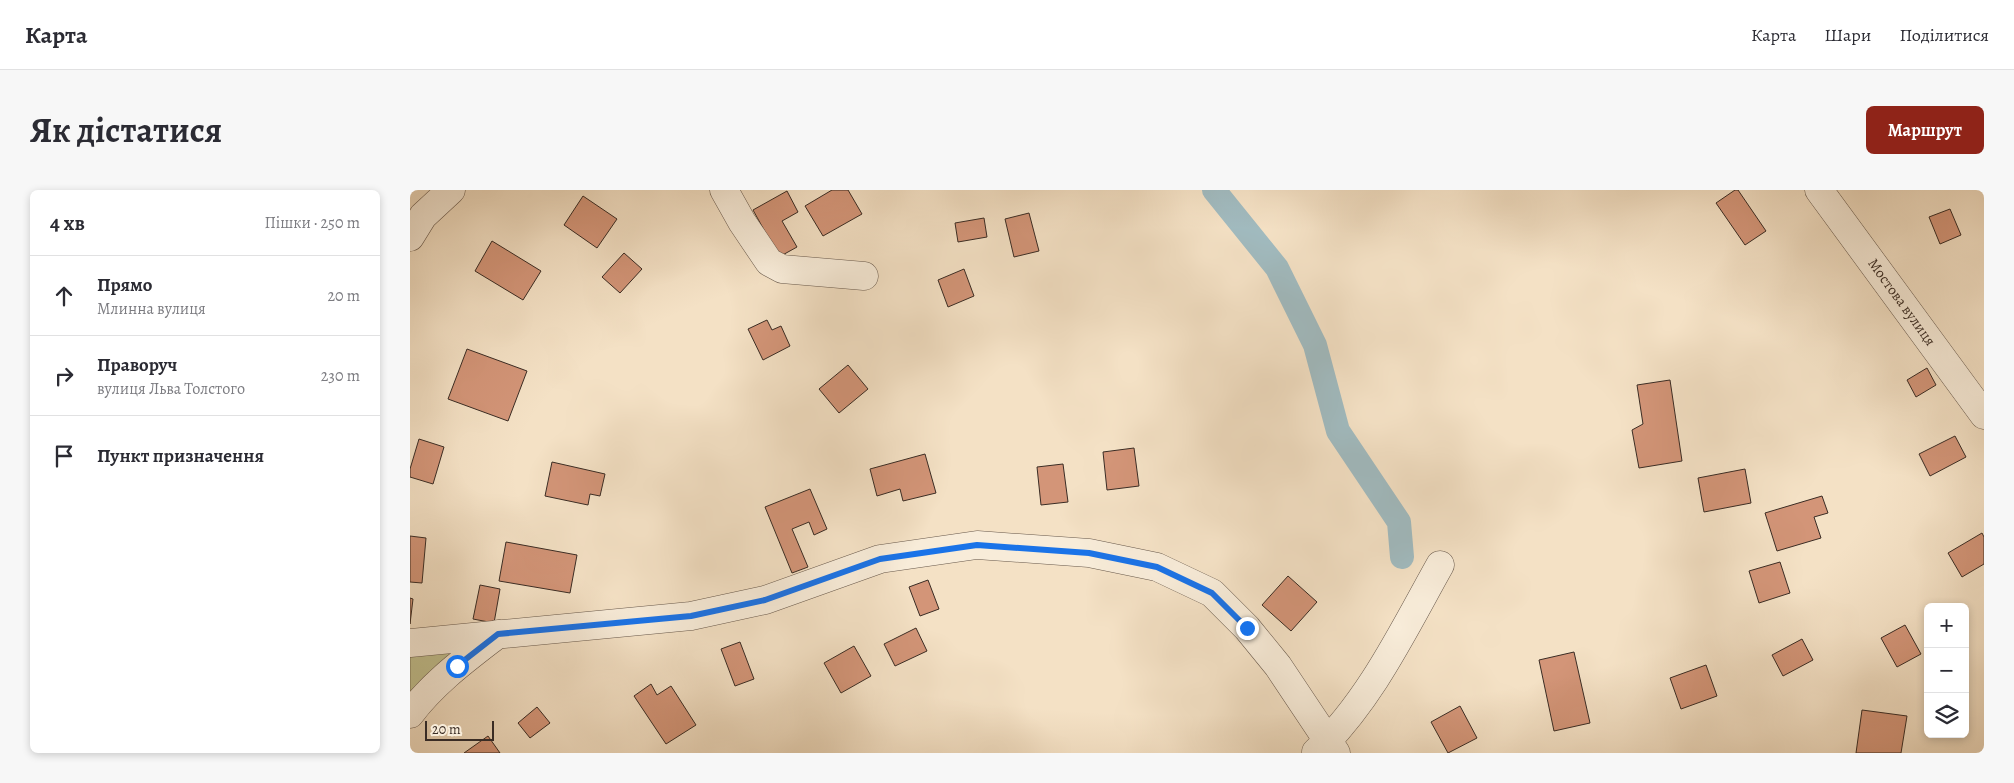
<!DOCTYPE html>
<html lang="uk">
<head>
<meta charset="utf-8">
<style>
	:root { --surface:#fff; --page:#f7f7f7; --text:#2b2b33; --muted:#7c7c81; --line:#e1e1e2; --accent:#8f2418 }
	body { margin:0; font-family:Alegreya,serif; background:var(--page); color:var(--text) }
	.controls { position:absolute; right:15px; bottom:15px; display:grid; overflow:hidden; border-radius:8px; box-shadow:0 2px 8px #0003 }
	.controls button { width:45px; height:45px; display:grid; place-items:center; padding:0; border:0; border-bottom:1px solid var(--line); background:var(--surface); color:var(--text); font:25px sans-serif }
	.scale { position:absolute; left:15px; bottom:12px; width:69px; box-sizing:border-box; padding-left:5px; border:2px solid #3a2c24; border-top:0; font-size:14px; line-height:18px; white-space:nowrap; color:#3a2c24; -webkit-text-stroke:4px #f8ecd9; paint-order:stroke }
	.stop { position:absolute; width:15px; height:15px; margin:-11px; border:4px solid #1a73e8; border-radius:50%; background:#fff }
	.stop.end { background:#1a73e8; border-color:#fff; box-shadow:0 1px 5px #0008 }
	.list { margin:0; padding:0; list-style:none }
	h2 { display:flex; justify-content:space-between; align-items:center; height:65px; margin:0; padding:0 20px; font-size:21px }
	h2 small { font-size:16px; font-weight:400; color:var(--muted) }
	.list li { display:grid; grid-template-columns:32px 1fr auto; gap:15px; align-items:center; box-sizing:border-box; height:80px; padding:0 20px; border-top:1px solid var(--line) }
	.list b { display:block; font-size:19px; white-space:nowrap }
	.list p { margin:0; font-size:16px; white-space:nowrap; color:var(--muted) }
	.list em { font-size:16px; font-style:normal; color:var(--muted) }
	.icon { flex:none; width:28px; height:28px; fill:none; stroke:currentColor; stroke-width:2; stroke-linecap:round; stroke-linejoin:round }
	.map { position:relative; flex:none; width:1574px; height:563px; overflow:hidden; border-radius:8px }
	header { display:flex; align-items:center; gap:30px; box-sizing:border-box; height:70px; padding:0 25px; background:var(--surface); border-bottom:1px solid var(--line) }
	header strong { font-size:24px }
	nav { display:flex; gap:28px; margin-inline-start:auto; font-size:18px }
	.intro { display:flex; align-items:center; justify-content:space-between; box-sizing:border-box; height:120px; padding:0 30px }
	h1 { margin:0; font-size:35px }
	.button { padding:12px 22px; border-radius:8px; background:var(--accent); color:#fff; font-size:18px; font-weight:700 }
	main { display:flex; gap:30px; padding:0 30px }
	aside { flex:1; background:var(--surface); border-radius:8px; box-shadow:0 2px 8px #0003 }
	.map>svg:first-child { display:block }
	.green { fill:#c2c190; stroke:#7e765a }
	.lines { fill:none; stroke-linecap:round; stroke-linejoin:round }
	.canal { stroke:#a1bbc0; stroke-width:24 }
	.building { fill:#d39578; stroke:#3a2c24 }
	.minor-casing { stroke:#68594c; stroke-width:29 }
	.minor { stroke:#f8ecd9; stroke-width:28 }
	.route { stroke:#1a73e8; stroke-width:6 }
	.labels { text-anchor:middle; stroke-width:4.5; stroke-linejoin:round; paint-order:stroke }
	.street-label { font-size:15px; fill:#3a2c24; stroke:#f8ecd9 }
</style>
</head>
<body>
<header>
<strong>Карта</strong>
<nav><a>Карта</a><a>Шари</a><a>Поділитися</a></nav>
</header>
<div class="intro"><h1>Як дістатися</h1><a class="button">Маршрут</a></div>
<main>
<aside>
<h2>4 хв<small>Пішки · 250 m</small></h2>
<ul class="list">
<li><svg class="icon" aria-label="ahead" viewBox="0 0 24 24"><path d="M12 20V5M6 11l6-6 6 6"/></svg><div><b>Прямо</b><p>Млинна вулиця</p></div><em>20 m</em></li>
<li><svg class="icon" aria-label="right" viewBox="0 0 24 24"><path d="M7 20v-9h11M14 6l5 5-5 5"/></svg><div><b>Праворуч</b><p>вулиця Льва Толстого</p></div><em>230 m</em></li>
<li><svg class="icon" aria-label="arrive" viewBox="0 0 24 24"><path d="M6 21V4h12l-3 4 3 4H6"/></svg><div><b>Пункт призначення</b></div></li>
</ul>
</aside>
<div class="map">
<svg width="1574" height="563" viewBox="0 0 1574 563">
	<rect width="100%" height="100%" fill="#f4e1c5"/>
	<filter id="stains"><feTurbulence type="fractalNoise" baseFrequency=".004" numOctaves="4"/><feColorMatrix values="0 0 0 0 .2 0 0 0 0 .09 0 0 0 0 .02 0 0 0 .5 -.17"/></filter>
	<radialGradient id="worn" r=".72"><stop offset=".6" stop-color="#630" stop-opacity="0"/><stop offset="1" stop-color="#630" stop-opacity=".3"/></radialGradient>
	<polygon class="green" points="56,455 0,512 0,461"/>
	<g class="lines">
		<polyline class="canal" points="804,0 867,78 905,155 928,241 989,332 992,367"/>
	</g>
	<g class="building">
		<polygon points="422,0 438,0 452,24 413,46 395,16"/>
		<polygon points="1325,0 1328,0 1356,41 1335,55 1306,13"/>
		<polygon points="377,1 388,22 372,31 387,57 369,67 343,20"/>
		<polygon points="173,6 207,29 187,58 154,35"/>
		<polygon points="1540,19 1551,45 1530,54 1519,27"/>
		<polygon points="619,23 629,61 604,67 595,29"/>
		<polygon points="574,28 577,47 548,52 545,33"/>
		<polygon points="82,51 131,81 113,110 65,81"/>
		<polygon points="214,63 232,79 210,103 192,87"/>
		<polygon points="554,79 564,106 538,117 528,90"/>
		<polygon points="357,130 362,140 371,136 380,156 353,170 338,139"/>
		<polygon points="57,159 117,181 98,231 38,209"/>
		<polygon points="438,175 458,199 429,223 409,199"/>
		<polygon points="1517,178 1526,195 1506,207 1497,190"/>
		<polygon points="1260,190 1272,271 1229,278 1222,240 1233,234 1227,195"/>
		<polygon points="1545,246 1556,267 1520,286 1509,264"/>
		<polygon points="9,249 34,257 23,294 0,287 0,279"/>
		<polygon points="724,258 729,296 697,300 693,262"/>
		<polygon points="515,264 526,303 493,311 490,299 467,306 460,279"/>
		<polygon points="142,272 195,284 190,306 180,304 178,315 135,306"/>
		<polygon points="653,274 658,312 631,315 627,277"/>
		<polygon points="1335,279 1341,313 1294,322 1288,288"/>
		<polygon points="400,299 417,339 404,345 399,332 382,339 398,377 382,383 355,317"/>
		<polygon points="1412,306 1418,323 1404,327 1411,348 1367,361 1355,323"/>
		<polygon points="1572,343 1574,347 1574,374 1552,387 1538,363"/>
		<polygon points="0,346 16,348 12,393 0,392"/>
		<polygon points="96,352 167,365 160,403 89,391"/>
		<polygon points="1370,372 1380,403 1349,413 1339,381"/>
		<polygon points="878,386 907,412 881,441 852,415"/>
		<polygon points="518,390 529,419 510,426 499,397"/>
		<polygon points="70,395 90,399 84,433 63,429"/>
		<polygon points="0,408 3,409 0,434"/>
		<polygon points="1495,435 1511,464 1487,477 1471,448"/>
		<polygon points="506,438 517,461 485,476 474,454"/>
		<polygon points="1392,449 1403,470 1373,486 1362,465"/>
		<polygon points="330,452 344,489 325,496 311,459"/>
		<polygon points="444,456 461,486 431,503 414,473"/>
		<polygon points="1164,462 1180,533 1144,541 1129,470"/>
		<polygon points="1296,475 1307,506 1271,519 1260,488"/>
		<polygon points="241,494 247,505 261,496 286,535 256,554 224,506"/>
		<polygon points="1050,516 1067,548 1038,563 1021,532"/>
		<polygon points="127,517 140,533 120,548 108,533"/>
		<polygon points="1452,520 1497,526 1491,563 1446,563"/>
		<polygon points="78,546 90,563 54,563"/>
	</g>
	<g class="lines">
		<defs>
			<g id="minor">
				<polyline points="314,0 332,32 359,72 372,79 454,86"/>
				<polyline points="1409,0 1574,225"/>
				<polyline points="0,47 13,26 41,0"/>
				<polyline points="0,453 281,426 355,410 470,369 567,355 679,363 747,377 802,403 837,438 868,476 926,563"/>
				<path d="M0,524C24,492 57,468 88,444"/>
				<path d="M906,562C960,511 994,439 1030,375"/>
			</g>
		</defs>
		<use href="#minor" class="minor-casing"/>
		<use href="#minor" class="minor"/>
	</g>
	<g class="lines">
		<polyline class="route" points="47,476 88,444 281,426 355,410 470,369 567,355 679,363 747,377 802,403 837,438"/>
	</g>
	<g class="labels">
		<g class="street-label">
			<text transform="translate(1492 112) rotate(54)" y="5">Мостова вулиця</text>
		</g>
	</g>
	<rect width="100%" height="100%" filter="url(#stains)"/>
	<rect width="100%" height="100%" fill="url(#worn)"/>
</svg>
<div class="controls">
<button>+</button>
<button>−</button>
<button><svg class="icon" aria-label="layers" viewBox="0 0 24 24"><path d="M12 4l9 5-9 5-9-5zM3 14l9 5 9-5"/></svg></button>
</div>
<div class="scale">20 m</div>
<div class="stop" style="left:47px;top:476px"></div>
<div class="stop end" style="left:837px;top:438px"></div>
</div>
</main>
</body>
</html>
